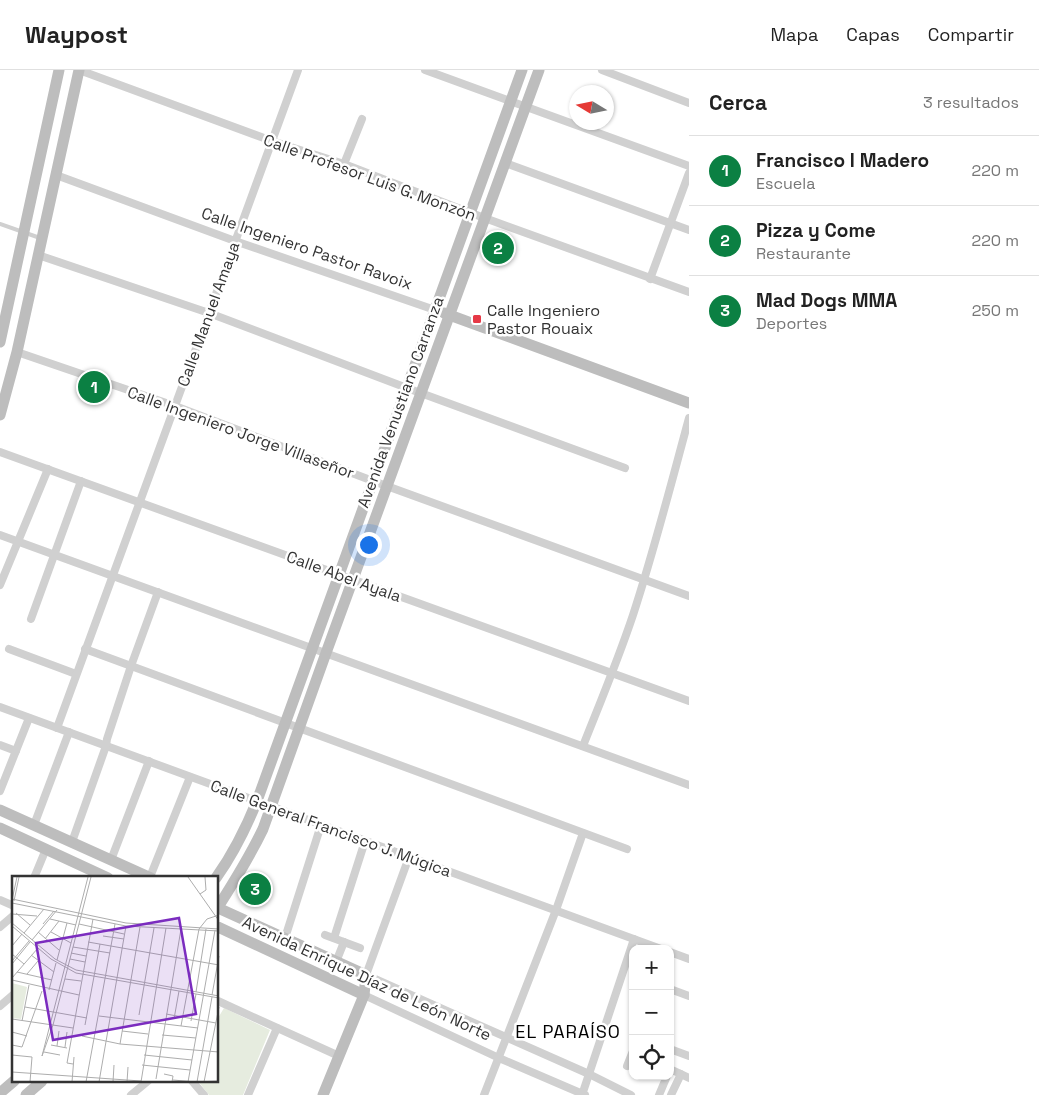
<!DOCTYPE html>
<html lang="es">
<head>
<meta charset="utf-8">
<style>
	:root { --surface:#fff; --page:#f2f2f2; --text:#222; --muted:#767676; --line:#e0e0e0; --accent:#0b8043 }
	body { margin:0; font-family:"Space Grotesk",sans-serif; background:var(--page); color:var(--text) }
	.controls { position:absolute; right:15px; bottom:15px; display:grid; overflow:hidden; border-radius:10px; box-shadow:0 1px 4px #0004 }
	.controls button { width:45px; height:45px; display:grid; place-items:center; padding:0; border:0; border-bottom:1px solid var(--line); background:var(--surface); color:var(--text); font:25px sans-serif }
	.compass { position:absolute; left:569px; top:15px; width:45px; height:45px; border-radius:50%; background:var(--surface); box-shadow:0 1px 4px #0004; rotate:280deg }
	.you { position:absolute; left:368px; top:474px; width:18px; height:18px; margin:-12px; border:4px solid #fff; border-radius:50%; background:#1a73e8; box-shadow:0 0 0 8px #1a73e833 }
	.badge { display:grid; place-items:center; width:32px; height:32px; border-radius:50%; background:var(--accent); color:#fff; font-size:16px; font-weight:700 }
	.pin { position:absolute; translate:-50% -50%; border:2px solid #fff; box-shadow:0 1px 5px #0006 }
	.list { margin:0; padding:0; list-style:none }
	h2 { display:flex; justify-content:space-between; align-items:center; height:65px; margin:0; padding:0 20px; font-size:21px }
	h2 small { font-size:16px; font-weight:400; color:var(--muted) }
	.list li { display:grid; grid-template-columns:32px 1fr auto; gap:15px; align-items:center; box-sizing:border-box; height:70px; padding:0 20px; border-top:1px solid var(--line) }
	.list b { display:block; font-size:19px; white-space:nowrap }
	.list p { margin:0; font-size:16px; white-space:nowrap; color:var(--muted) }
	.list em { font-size:16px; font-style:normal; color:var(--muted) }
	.icon { flex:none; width:28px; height:28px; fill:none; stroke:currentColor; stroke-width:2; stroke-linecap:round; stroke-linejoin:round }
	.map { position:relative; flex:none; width:689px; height:1025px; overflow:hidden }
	header { display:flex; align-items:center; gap:30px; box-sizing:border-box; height:70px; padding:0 25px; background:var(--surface); border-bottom:1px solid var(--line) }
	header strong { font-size:24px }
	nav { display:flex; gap:28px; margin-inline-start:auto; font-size:18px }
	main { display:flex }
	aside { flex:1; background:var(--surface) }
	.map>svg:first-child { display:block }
	.green { fill:#e6ecdf }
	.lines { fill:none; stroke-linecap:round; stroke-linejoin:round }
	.lane { stroke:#d0d0d0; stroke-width:4 }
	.street { stroke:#d0d0d0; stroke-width:8 }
	.secondary { stroke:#bdbdbd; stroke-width:11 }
	.poi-dot { fill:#e63946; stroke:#fff; stroke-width:2 }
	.labels { text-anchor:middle; stroke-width:5; stroke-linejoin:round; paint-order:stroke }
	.street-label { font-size:16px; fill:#333; stroke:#fff }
	.poi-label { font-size:16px; fill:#333; stroke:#fff; text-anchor:start }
	.neighbourhood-label { font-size:18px; letter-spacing:1px; fill:#000; stroke:#fff }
	.inset-road { fill:none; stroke:#adadad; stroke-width:1 }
	.view { fill:#7b2cbf; fill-opacity:0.15; stroke:#7b2cbf; stroke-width:2.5 }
	.inset-edge { fill:none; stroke:#333; stroke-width:2.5 }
</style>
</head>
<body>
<header>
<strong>Waypost</strong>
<nav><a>Mapa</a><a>Capas</a><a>Compartir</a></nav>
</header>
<main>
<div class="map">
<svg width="689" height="1025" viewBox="0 0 689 1025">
	<rect width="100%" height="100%" fill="#fff"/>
	<polygon class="green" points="224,938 270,960 243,1025 209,1025 198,1011 218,1011 218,948"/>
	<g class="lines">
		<polyline class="lane" points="0,154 40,168"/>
		<g class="street">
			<polyline points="79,0 272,71 344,94 471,143 689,222"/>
			<polyline points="425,0 689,96"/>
			<polyline points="602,0 689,33"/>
			<polyline points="505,93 689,160"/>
			<polyline points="344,94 362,49"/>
			<polyline points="56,105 235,171 435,240"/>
			<polyline points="38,185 209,243 407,318 625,398"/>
			<polyline points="650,209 689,103"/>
			<polyline points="17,282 175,336 373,411 689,526"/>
			<polyline points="0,382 689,631"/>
			<polyline points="0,465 689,715"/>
			<polyline points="0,515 48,399"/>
			<polyline points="31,549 81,411"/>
			<polyline points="9,579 76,604"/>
			<polyline points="85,579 627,779"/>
			<polyline points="0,637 661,879"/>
			<polyline points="57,658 298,0"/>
			<polyline points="0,675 16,681"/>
			<path d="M583,676C600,633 618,590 633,545C654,481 671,414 689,348"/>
			<polyline points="0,721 29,648"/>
			<polyline points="34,755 69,662"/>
			<polyline points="72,772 106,676 107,669 131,596 158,522"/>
			<polyline points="409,787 366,905 589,1004 631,1025"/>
			<polyline points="111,790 149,691"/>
			<polyline points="150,807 190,707"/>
			<polyline points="34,808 46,779"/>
			<polyline points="0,830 14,836"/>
			<polyline points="0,857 14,845"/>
			<polyline points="325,865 360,878"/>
			<polyline points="285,868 321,755"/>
			<polyline points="334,868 365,771"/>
			<polyline points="670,882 689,889"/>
			<polyline points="336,892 344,872"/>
			<polyline points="670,919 689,926"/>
			<polyline points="364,925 499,988 585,1025"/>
			<polyline points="218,931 339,986"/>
			<polyline points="0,936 14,924"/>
			<polyline points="670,979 689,986"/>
			<polyline points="627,996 633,981"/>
			<polyline points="670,999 689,1008"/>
			<polyline points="192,1011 204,1025"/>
			<polyline points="131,1025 148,1011"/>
			<polyline points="248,1025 277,958"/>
			<polyline points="484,1025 556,840 583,763"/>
			<polyline points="582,1025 634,869"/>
			<polyline points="659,1025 667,1006"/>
			<polyline points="671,1025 681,1004"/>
		</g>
		<g class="secondary">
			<polyline points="444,243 689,333"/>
			<polyline points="0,272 59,0"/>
			<polyline points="0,345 17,282 79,0"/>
			<polyline points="0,740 151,808"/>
			<polyline points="0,758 108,808"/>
			<path d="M216,808C233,784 246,758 257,731L522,0"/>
			<path d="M218,837C234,812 250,786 263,759L326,583L539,0"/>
			<polyline points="218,838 366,905 364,925 323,1025"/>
			<polyline points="218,857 364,925"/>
			<polyline points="0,1023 14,1011"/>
			<polyline points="26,1025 42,1011"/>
		</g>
	</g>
	<rect class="poi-dot" x="472" y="244" width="10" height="10" rx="2.5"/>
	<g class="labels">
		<g class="street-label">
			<text transform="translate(370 107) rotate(20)" y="6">Calle Profesor Luis G. Monzón</text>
			<text transform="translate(307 178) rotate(19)" y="6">Calle Ingeniero Pastor Ravoix</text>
			<text transform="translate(208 244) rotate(-70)" y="6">Calle Manuel Amaya</text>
			<text transform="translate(400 332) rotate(-70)" y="6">Avenida Venustiano Carranza</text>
			<text transform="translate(241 362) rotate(20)" y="6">Calle Ingeniero Jorge Villaseñor</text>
			<text transform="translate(344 506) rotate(20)" y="6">Calle Abel Ayala</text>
			<text transform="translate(331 758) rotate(20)" y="6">Calle General Francisco J. Múgica</text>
			<text transform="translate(367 908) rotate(25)" y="6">Avenida Enrique Díaz de León Norte</text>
		</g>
		<g class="poi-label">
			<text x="487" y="246">Calle Ingeniero<tspan x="487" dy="18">Pastor Rouaix</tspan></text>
		</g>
		<g class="neighbourhood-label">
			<text x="568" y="968">EL PARAÍSO</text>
		</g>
	</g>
	<g transform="translate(12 806)">
		<rect width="206" height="206" fill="#fff"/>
		<path d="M0,107L15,111L9,143L0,142Z" fill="#e6ecdf"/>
		<path class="inset-road" d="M76,1L30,180L41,149L79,1M176,1L207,45M188,18L194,14L193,1M0,23L114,47L207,53M0,24L5,1M2,25L7,1M0,27L114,50L207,55M4,37L18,49M0,38L25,40M38,43L64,49M0,47L43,83L64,94L207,120M31,48L42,35M67,48L112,58M0,50L39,83L64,97L207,122M26,56L47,74M39,56L59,67M12,57L32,33M91,60L112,63M33,63L47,45M20,64L45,34M76,66L207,89M0,70L10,58M61,71L98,77M59,77L74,80M0,78L12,88M19,79L42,96M58,83L73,86M45,84L55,47M0,85L17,65M0,88L18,66M5,96L40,104M15,98L26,85M0,102L26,72M53,103L69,105M0,104L67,119M37,114L44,87M184,116L194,53M200,119L207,80M13,131L75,142M154,138L204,147M127,139L142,52M87,140L186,152M0,143L61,152M162,143L167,115M10,145L17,109M179,145L184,118M73,149L88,68M169,150L187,53L195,43L207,39M110,155L136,158M0,156L15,160M150,159L184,162M70,160L108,168L207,176M108,168L128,51M0,169L10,171L30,115M39,169L55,172M45,170L47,155M53,171L55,156M32,176L48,179M0,179L20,181L18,206M132,179L180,184M61,188L55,187L81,43M130,189L178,194M0,196L129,205M152,198L161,200L160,206M144,203L169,53M161,204L184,206M60,206L62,181M74,206L103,48M87,206L114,50M101,206L102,189M115,206L116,191M129,206L154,52M176,206L203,54M185,206L200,121M185,206L207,205M192,206L207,131"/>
		<path class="view" d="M167,42L184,138L41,164L24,67Z"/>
		<rect width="206" height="206" class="inset-edge"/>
	</g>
</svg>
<div class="controls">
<button>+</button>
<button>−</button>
<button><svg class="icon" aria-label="locate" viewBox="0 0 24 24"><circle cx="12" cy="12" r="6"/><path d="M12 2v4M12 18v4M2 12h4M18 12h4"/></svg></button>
</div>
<svg class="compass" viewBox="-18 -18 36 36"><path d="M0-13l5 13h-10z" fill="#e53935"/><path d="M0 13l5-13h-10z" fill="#767676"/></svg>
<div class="you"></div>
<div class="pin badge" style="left:94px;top:317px">1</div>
<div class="pin badge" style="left:498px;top:178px">2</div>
<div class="pin badge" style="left:255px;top:819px">3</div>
</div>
<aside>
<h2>Cerca<small>3 resultados</small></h2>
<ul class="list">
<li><span class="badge">1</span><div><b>Francisco I Madero</b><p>Escuela</p></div><em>220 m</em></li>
<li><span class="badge">2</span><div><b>Pizza y Come</b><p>Restaurante</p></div><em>220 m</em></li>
<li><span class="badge">3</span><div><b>Mad Dogs MMA</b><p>Deportes</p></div><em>250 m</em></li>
</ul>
</aside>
</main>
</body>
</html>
